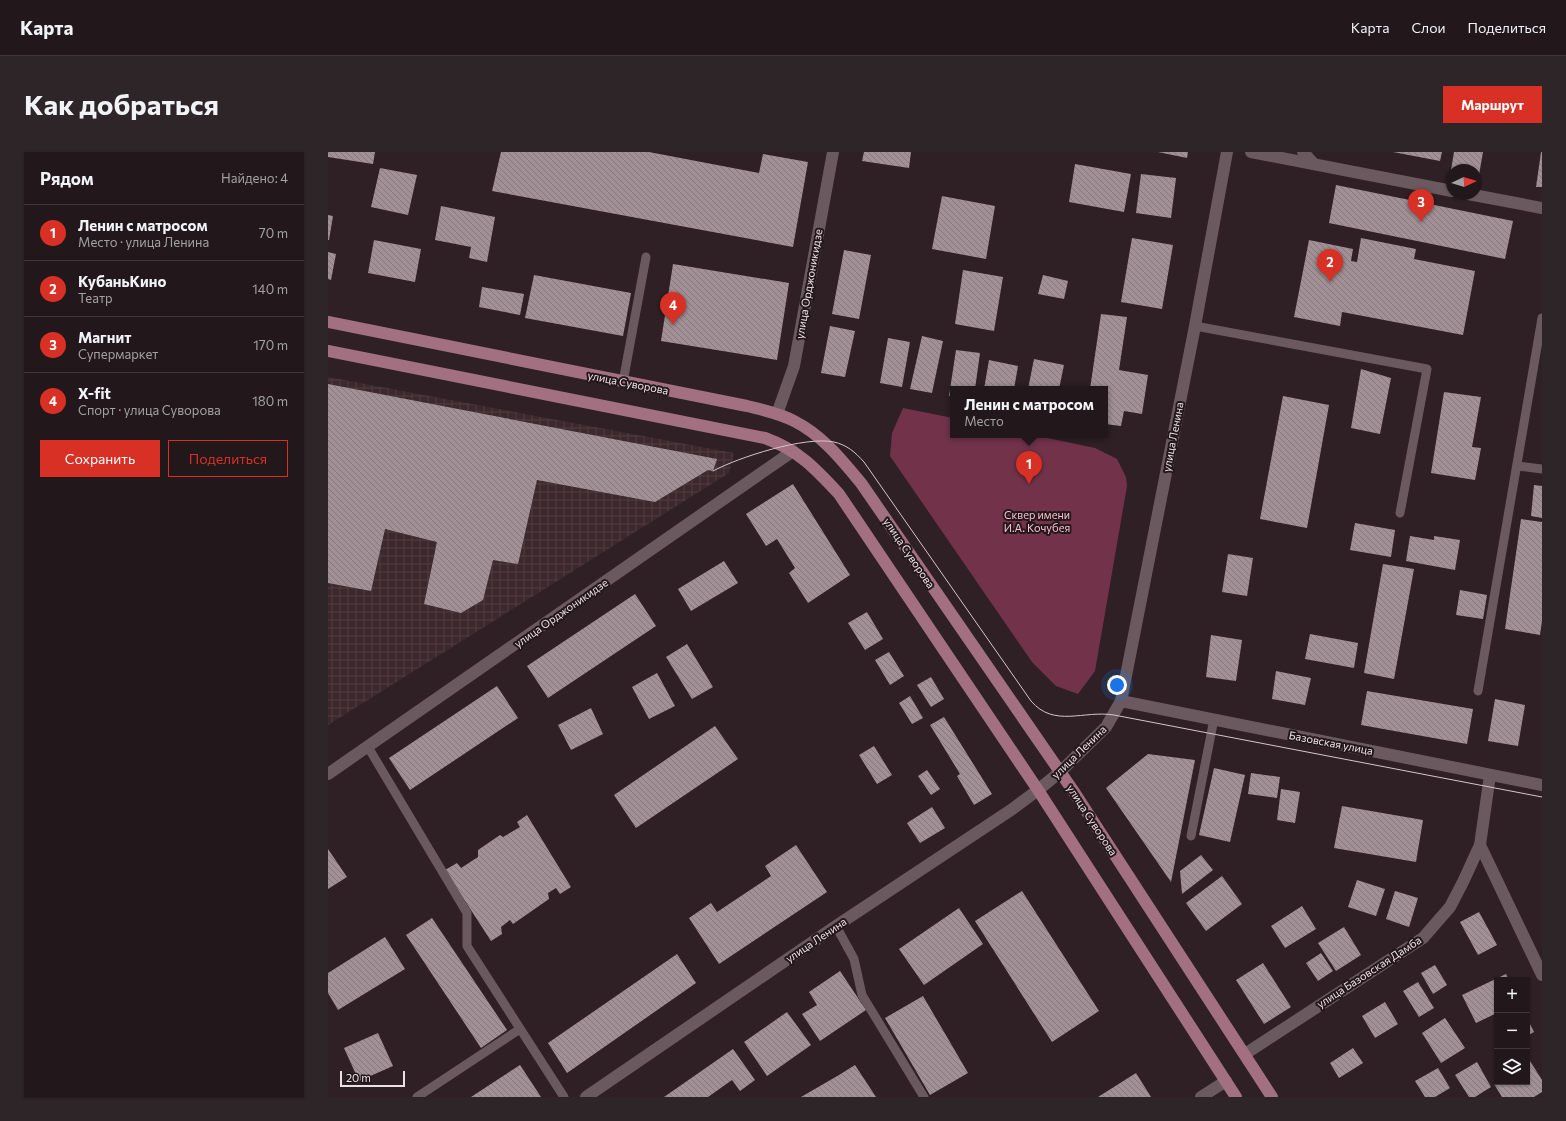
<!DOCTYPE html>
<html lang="ru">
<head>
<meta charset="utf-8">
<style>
	:root { --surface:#22181b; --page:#2e2528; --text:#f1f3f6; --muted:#a2a0a3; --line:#3f373a; --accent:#d93025 }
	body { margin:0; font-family:Commissioner,sans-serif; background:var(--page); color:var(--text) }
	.controls { position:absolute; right:12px; bottom:12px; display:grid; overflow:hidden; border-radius:0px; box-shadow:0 1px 3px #0004 }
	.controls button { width:36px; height:36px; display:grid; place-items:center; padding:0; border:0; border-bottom:1px solid var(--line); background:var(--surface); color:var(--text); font:20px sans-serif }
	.compass { position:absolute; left:1118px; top:12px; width:36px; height:36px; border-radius:50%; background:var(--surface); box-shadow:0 1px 3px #0004; rotate:86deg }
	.scale { position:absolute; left:12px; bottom:10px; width:65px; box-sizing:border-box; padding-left:4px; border:2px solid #ebe1e4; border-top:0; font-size:11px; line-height:14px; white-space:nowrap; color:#ebe1e4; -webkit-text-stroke:3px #24171b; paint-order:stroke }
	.you { position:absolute; left:789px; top:533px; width:14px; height:14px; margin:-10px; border:3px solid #fff; border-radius:50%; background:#1a73e8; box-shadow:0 0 0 6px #1a73e833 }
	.badge { display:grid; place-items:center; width:26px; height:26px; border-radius:50%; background:var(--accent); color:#fff; font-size:13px; font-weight:700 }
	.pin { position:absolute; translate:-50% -33px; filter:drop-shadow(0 1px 2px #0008) }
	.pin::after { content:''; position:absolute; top:21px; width:14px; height:12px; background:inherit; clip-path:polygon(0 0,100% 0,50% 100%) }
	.popup { position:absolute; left:622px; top:234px; width:158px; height:52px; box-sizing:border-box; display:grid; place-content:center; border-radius:0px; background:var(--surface); filter:drop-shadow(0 1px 3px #0005); font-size:13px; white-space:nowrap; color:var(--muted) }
	.popup b { font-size:15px; color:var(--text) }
	.popup::after { content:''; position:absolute; left:50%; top:100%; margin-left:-8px; border:8px solid transparent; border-top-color:var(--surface) }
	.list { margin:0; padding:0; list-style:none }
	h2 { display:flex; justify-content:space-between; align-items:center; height:52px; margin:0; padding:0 16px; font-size:17px }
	h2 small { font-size:13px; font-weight:400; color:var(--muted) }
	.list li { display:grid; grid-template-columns:26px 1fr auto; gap:12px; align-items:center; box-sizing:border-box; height:56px; padding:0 16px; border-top:1px solid var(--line) }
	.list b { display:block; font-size:15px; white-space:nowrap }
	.list p { margin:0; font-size:13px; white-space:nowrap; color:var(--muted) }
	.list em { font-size:13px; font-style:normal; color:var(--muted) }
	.actions { display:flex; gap:8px; padding:12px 16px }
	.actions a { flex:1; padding:9px 0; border:1px solid var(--accent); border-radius:0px; text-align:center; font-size:14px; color:var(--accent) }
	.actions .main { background:var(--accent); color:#fff }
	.icon { flex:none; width:22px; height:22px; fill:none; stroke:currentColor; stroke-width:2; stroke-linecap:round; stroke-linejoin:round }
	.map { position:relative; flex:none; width:1214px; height:945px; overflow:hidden; border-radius:0px }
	header { display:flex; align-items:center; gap:24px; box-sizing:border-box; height:56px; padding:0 20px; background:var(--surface); border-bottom:1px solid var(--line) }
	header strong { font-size:19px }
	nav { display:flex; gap:22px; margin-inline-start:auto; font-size:14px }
	.intro { display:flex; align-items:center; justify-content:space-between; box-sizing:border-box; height:96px; padding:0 24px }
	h1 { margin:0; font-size:28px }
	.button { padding:10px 18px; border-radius:0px; background:var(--accent); color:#fff; font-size:14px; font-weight:700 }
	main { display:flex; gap:24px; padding:0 24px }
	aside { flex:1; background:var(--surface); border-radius:0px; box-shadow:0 1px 3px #0004 }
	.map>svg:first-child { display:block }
	.industrial { fill:url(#industrial-grid) }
	.green { fill:#72334a }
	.building { fill:url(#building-back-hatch) }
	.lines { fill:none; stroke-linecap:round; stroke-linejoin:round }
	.service { stroke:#6a5a5f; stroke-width:9 }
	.minor { stroke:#6a5a5f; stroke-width:12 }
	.tertiary { stroke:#6a5a5f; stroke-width:12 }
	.secondary { stroke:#6a5a5f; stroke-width:12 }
	.primary { stroke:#a27080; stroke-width:12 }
	.tram { stroke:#d2c7ca; stroke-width:1 }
	.labels { text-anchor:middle; stroke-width:4; stroke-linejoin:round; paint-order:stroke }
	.street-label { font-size:11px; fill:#ebe1e4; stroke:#24171b }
	.park-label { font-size:11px; fill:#f4c1d0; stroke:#24171b }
</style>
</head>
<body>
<header>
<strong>Карта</strong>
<nav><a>Карта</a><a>Слои</a><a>Поделиться</a></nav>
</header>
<div class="intro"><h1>Как добраться</h1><a class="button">Маршрут</a></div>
<main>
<aside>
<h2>Рядом<small>Найдено: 4</small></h2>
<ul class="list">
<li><span class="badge">1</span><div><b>Ленин с матросом</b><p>Место · улица Ленина</p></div><em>70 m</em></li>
<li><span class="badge">2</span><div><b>КубаньКино</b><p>Театр</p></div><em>140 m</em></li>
<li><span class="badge">3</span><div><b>Магнит</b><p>Супермаркет</p></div><em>170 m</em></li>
<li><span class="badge">4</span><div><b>X-fit</b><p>Спорт · улица Суворова</p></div><em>180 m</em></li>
</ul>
<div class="actions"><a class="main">Сохранить</a><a>Поделиться</a></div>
</aside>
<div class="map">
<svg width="1214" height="945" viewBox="0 0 1214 945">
	<defs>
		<pattern id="industrial-grid" width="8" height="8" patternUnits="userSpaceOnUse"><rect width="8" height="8" fill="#3c282e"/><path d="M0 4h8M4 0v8" fill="none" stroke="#4f3d42"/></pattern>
		<pattern id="building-back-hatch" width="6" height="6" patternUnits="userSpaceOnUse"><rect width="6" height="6" fill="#a19095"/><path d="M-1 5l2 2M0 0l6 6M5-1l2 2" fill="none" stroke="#86797d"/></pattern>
	</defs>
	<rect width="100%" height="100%" fill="#2e2024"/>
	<polygon class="industrial" points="0,225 406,301 401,321 0,573"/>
	<polygon class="green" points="575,256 625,266 625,283 705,283 767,296 789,307 798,325 799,334 767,519 750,542 728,534 704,510 562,304 564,281"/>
	<g class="building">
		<polygon points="0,0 47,0 45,12 0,5"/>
		<polygon points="173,0 321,0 431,21 435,2 480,10 465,95 164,39"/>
		<polygon points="536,0 583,0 581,16 534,9"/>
		<polygon points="830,0 860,0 859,6"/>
		<polygon points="1065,0 1114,0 1112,9"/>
		<polygon points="1126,0 1155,0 1151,23 1148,23 1148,18 1123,18"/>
		<polygon points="1213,0 1214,0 1214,35 1208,35"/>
		<polygon points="747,12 803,22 796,60 741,50"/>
		<polygon points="52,16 89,23 80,63 43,55"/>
		<polygon points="813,22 848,26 843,66 808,61"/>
		<polygon points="1008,33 1185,69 1177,107 1001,71"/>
		<polygon points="614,44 667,54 658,107 604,97"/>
		<polygon points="113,54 167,65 159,110 141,106 143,95 107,88"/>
		<polygon points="0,63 5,64 1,88 0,88"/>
		<polygon points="804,86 845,93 834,157 793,150"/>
		<polygon points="1033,86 1088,97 1086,107 1147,119 1135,183 1014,160 1012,174 966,165 981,88 1025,97 1023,109 1029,110"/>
		<polygon points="46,88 93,97 87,130 40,121"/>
		<polygon points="516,98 543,103 531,167 504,162"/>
		<polygon points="0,100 8,102 3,128 0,127"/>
		<polygon points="345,112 461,131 449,208 333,189"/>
		<polygon points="635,118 675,125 666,179 627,172"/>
		<polygon points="206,123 303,141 295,184 197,166"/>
		<polygon points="715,123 740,129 736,147 710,142"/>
		<polygon points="154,135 196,142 192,163 151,155"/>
		<polygon points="773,162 799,165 791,218 820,223 814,262 796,259 793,274 777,272 777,237 762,237"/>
		<polygon points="502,174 527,179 517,225 493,221"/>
		<polygon points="594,184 615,189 604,241 582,237"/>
		<polygon points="560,186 582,190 574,235 552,231"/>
		<polygon points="628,198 652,201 647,237 625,237 625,245 621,244"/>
		<polygon points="706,207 736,213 731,237 700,237"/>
		<polygon points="661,208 690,214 686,237 656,237"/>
		<polygon points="1033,217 1063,226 1052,282 1023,276"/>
		<polygon points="0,232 389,307 385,319 380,318 327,350 209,328 190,412 165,408 155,448 133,461 96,452 109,390 57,377 43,439 0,431"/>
		<polygon points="1116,240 1153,245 1144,295 1153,296 1147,328 1103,321"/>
		<polygon points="955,244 1001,253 979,376 932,367"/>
		<polygon points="465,332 522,423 480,451 461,421 467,416 449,387 438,394 418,362"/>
		<polygon points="1206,333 1214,334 1214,366 1203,364"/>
		<polygon points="1193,367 1214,370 1214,469 1212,483 1177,477"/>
		<polygon points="1027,371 1067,378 1063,405 1022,398"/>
		<polygon points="1082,384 1106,388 1106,384 1132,388 1127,418 1078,409"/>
		<polygon points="900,402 925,406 919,444 894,440"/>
		<polygon points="396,409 410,431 363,459 350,437"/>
		<polygon points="1055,412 1086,417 1066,527 1036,521"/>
		<polygon points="1132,438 1159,443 1155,467 1128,463"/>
		<polygon points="307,442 328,474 220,546 199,514"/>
		<polygon points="539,460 555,487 537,498 520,471"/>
		<polygon points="982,482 1030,491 1026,516 977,507"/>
		<polygon points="883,483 914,488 908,529 878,525"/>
		<polygon points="359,492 385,535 364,547 338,505"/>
		<polygon points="561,500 576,524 562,533 547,508"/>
		<polygon points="948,519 983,526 977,553 944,547"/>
		<polygon points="329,521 347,554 321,567 304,535"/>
		<polygon points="603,525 616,547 603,555 589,533"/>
		<polygon points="169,534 190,566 82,638 61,606"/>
		<polygon points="1039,539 1145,557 1139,592 1033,573"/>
		<polygon points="582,544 595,566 584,572 571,551"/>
		<polygon points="1167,547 1197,553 1190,594 1160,589"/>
		<polygon points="263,556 275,582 243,598 230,573"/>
		<polygon points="616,565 664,642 646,653 629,624 632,622 602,573"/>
		<polygon points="387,574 410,607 308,676 286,643"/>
		<polygon points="546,594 564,623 549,632 531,603"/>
		<polygon points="820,602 867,608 843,730 778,636"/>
		<polygon points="886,616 917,623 902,690 871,683"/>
		<polygon points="599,618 612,637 603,643 590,624"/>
		<polygon points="923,621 952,625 949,646 920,642"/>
		<polygon points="953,637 972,640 967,671 949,668"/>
		<polygon points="1014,654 1095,668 1088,710 1006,696"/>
		<polygon points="604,655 617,676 592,691 579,671"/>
		<polygon points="199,663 243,735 232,742 228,736 220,741 221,747 185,772 182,768 173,775 174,782 163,789 117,718 129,711 133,716 150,705 150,698 172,683 175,685 192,675 189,670"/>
		<polygon points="468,693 499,740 391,812 361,766 383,751 389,760 443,724 437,714"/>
		<polygon points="0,697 19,725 0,737"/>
		<polygon points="873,703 885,718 854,742 852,719"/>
		<polygon points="894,724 914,752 878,779 858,751"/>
		<polygon points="1029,728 1057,737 1048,764 1020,755"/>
		<polygon points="694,739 771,859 724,890 647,769"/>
		<polygon points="1067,739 1090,746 1081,775 1058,767"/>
		<polygon points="974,754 988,777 957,796 943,774"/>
		<polygon points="631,756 655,792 596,833 571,797"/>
		<polygon points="1151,760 1169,793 1150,803 1132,770"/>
		<polygon points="104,766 179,878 153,896 78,783"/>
		<polygon points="1016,775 1033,803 1008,819 990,791"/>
		<polygon points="57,785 77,817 10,858 0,841 0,821"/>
		<polygon points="993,801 1005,819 990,829 978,811"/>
		<polygon points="349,802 368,831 239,921 220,891"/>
		<polygon points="935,811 963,855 936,872 908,828"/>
		<polygon points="1107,813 1119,833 1105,842 1093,821"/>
		<polygon points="512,819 538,858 492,889 474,862 489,853 481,840"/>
		<polygon points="1178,822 1181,828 1169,828 1169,861 1148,871 1134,843"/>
		<polygon points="1090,830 1106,856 1091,865 1075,839"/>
		<polygon points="595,844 640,921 602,943 557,866"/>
		<polygon points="1057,850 1070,872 1047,886 1034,864"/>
		<polygon points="459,860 483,893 439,924 416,890"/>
		<polygon points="1117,866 1137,896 1113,911 1094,881"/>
		<polygon points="1199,866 1206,880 1199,884"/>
		<polygon points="50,881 65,914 31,929 16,896"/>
		<polygon points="1025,896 1035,911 1011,926 1002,911"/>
		<polygon points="405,897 427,928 412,939 404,928 380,945 336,945"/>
		<polygon points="1202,909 1214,928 1214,940 1206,945 1174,945 1166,932 1168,930 1199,930 1199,911"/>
		<polygon points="1149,910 1163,935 1147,945 1141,945 1127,923"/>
		<polygon points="192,913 213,945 143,945"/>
		<polygon points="527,913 548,945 473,945 511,923"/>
		<polygon points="1110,916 1122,936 1107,945 1097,945 1087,929"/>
		<polygon points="808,921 823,945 770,945"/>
	</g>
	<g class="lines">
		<g class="service">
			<polyline points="867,174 1099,217 1072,361"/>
			<polyline points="295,230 318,105"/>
			<polyline points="1189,314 1214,317"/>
			<polyline points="1150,539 1214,166"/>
			<polyline points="40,595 139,761 139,794 236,945"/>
			<polyline points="863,684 886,567"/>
			<polyline points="508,774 526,807 534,843 596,945"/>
			<polyline points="89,945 192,877"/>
		</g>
		<g class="minor">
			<polyline points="449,262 466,214 505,0"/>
			<polyline points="0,622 465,299"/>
			<polyline points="1152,693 1214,823"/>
			<polyline points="917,902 1095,786 1122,755 1135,730 1152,693 1162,623"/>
		</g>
		<g class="tertiary">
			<polyline points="923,0 1124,39"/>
			<polyline points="975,0 986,12"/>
			<polyline points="1140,42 1214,56"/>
			<polyline points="793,549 1214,633"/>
			<polyline points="873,945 898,929"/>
		</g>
		<polyline class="secondary" points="258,945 508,774 683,658 710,638 732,620 778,575 793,549 867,174 899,0"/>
		<g class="primary">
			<path d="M0,170L419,254C435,258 451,261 466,269C494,283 513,307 533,331L746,640L944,945"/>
			<path d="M0,199L437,286C470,298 487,316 511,342L710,638L908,945"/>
		</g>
		<path class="tram" d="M385,319C411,305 477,284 506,290C519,293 527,300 536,310L703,549C726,576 756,558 786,563L1214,645"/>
	</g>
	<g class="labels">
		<g class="street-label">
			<text transform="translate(481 132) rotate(-80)" y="4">улица Орджоникидзе</text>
			<text transform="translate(300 231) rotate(11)" y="4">улица Суворова</text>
			<text transform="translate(845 285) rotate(-79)" y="4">улица Ленина</text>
			<text transform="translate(581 401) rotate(56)" y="4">улица Суворова</text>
			<text transform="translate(233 461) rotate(-35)" y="4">улица Орджоникидзе</text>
			<text transform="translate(1003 591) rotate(11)" y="4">Базовская улица</text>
			<text transform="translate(751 600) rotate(-44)" y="4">улица Ленина</text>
			<text transform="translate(764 668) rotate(57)" y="4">улица Суворова</text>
			<text transform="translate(488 788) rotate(-34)" y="4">улица Ленина</text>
			<text transform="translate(1041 820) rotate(-33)" y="4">улица Базовская Дамба</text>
		</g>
		<g class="park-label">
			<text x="709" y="367">Сквер имени<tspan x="709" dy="13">И.А. Кочубея</tspan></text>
		</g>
	</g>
</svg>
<div class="controls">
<button>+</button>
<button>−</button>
<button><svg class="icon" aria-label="layers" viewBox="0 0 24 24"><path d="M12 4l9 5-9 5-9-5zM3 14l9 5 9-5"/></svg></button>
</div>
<svg class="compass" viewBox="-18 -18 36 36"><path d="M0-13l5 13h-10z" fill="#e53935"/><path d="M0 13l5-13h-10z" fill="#a2a0a3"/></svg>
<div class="scale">20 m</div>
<div class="you"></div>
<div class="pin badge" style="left:701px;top:332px">1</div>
<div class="popup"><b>Ленин с матросом</b>Место</div>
<div class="pin badge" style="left:1002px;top:130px">2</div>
<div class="pin badge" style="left:1093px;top:70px">3</div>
<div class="pin badge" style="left:345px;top:173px">4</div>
</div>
</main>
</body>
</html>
